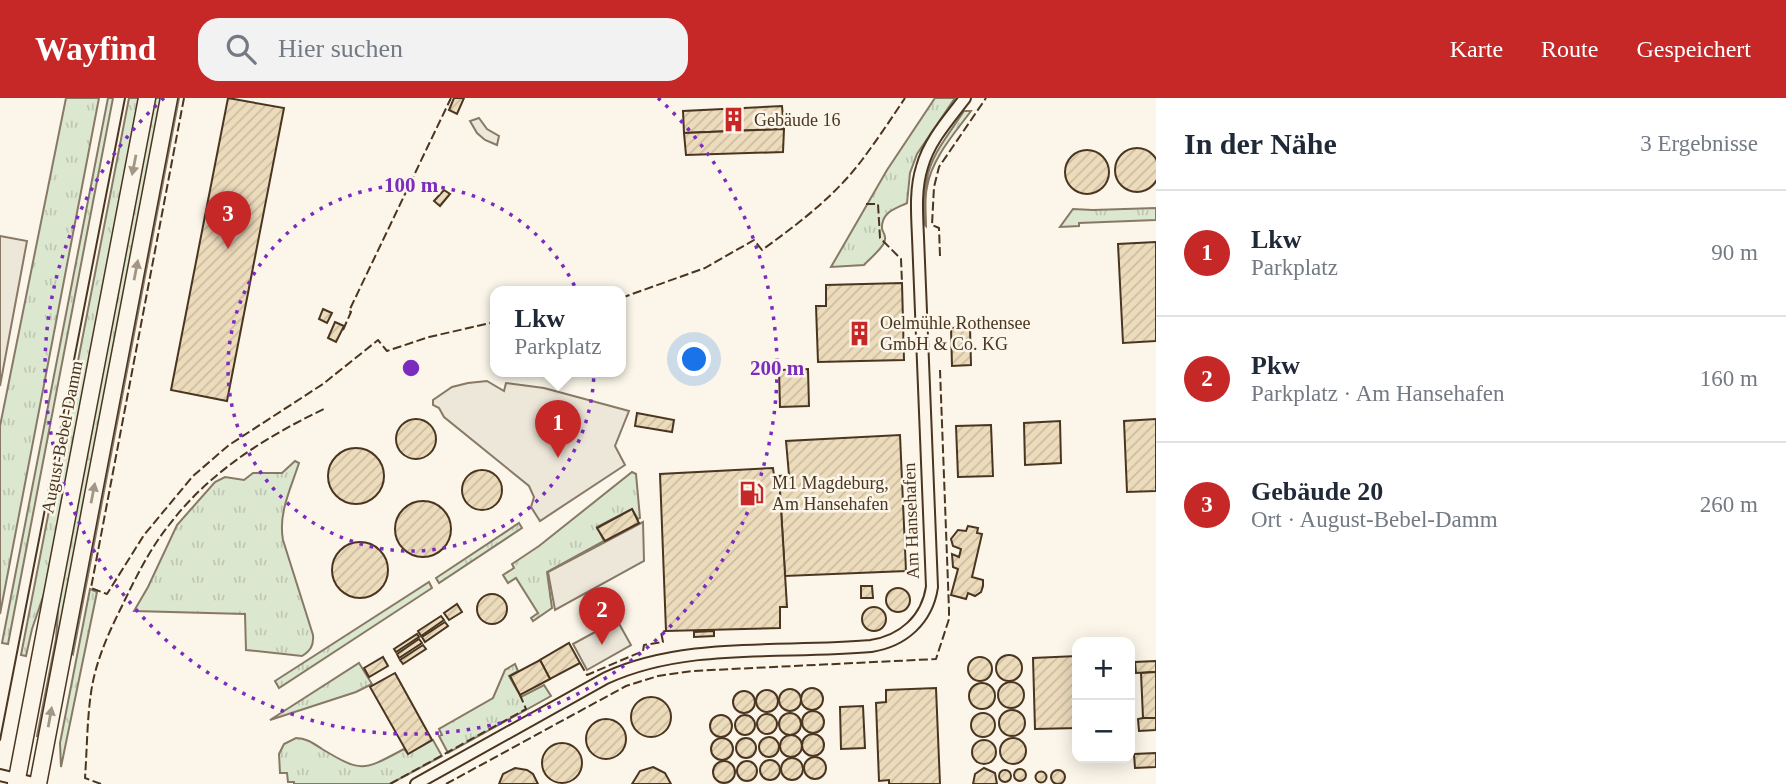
<!DOCTYPE html>
<html lang="de">
<head>
<meta charset="utf-8">
<style>
	:root { --surface:#fff; --page:#f2f2f3; --text:#1f2937; --muted:#747a83; --line:#e0e1e3; --accent:#c62828 }
	body { margin:0; font-family:"Times New Roman",serif; background:var(--page); color:var(--text) }
	.controls { position:absolute; right:21px; bottom:21px; display:grid; overflow:hidden; border-radius:14px; box-shadow:0 4px 18px #0003 }
	.controls button { width:63px; height:63px; display:grid; place-items:center; padding:0; border:0; border-bottom:2px solid var(--line); background:var(--surface); color:var(--text); font:35px sans-serif }
	.you { position:absolute; left:695px; top:262px; width:24px; height:24px; margin:-18px; border:5px solid #fff; border-radius:50%; background:#1a73e8; box-shadow:0 0 0 10px #1a73e833 }
	.badge { display:grid; place-items:center; width:46px; height:46px; border-radius:50%; background:var(--accent); color:#fff; font-size:23px; font-weight:700 }
	.pin { position:absolute; translate:-50% -58px; filter:drop-shadow(0 2px 4px #0008) }
	.pin::after { content:''; position:absolute; top:37px; width:24px; height:21px; background:inherit; clip-path:polygon(0 0,100% 0,50% 100%) }
	.popup { position:absolute; left:490px; top:188px; width:136px; height:91px; box-sizing:border-box; display:grid; place-content:center; border-radius:14px; background:var(--surface); filter:drop-shadow(0 2px 5px #0005); font-size:23px; white-space:nowrap; color:var(--muted) }
	.popup b { font-size:26px; color:var(--text) }
	.popup::after { content:''; position:absolute; left:50%; top:100%; margin-left:-14px; border:14px solid transparent; border-top-color:var(--surface) }
	.list { margin:0; padding:0; list-style:none }
	h2 { display:flex; justify-content:space-between; align-items:center; height:91px; margin:0; padding:0 28px; font-size:30px }
	h2 small { font-size:23px; font-weight:400; color:var(--muted) }
	.list li { display:grid; grid-template-columns:46px 1fr auto; gap:21px; align-items:center; box-sizing:border-box; height:126px; padding:0 28px; border-top:2px solid var(--line) }
	.list b { display:block; font-size:26px; white-space:nowrap }
	.list p { margin:0; font-size:23px; white-space:nowrap; color:var(--muted) }
	.list em { font-size:23px; font-style:normal; color:var(--muted) }
	.icon { flex:none; width:38px; height:38px; fill:none; stroke:currentColor; stroke-width:2; stroke-linecap:round; stroke-linejoin:round }
	.map { position:relative; flex:none; width:1156px; height:686px; overflow:hidden }
	header { display:flex; align-items:center; gap:42px; box-sizing:border-box; height:98px; padding:0 35px; background:var(--accent); color:#fff }
	header strong { font-size:33px }
	nav { display:flex; gap:38px; margin-inline-start:auto; font-size:24px }
	.search { width:490px; height:63px; background:var(--page); display:flex; align-items:center; gap:18px; box-sizing:border-box; padding:0 24px; border-radius:21px; color:var(--muted); font-size:26px }
	main { display:flex }
	aside { flex:1; background:var(--surface) }
	.map>svg:first-child { display:block }
	.grass { fill:url(#grass-tufts); stroke:#887966; stroke-width:2 }
	.parking { fill:#ede7d9; stroke:#887966; stroke-width:2 }
	.building { fill:url(#building-hatch); stroke:#4a3520; stroke-width:2 }
	.lines { fill:none; stroke-linecap:round; stroke-linejoin:round }
	.minor-casing { stroke:#4a3520; stroke-width:14 }
	.secondary-casing { stroke:#4a3520; stroke-width:19 }
	.minor { stroke:#fbf6e9; stroke-width:10 }
	.secondary { stroke:#fbf6e9; stroke-width:16 }
	.tram { stroke:#4a3520; stroke-width:2 }
	.fence { stroke:#4a3520; stroke-width:2; stroke-dasharray:9 3.5; stroke-linecap:butt }
	.oneway { fill:#a29684 }
	.ring { fill:none; stroke:#7b2cbf; stroke-width:3.5; stroke-dasharray:3.5 7 }
	.labels { text-anchor:middle; stroke-width:5; stroke-linejoin:round; paint-order:stroke }
	.poi-label { font-size:18px; fill:#4a3520; stroke:#fbf6e9; text-anchor:start }
	.street-label { font-size:18px; fill:#4a3520; stroke:#fbf6e9 }
	.centre { fill:#7b2cbf; stroke:#fbf6e9; stroke-width:3.5 }
	.ring-label { font-size:21px; text-anchor:middle; font-weight:bold; fill:#7b2cbf; stroke:#fbf6e9; stroke-width:5; stroke-linejoin:round; paint-order:stroke }
</style>
</head>
<body>
<header>
<strong>Wayfind</strong>
<div class="search"><svg class="icon" aria-label="search" viewBox="0 0 24 24"><circle cx="10" cy="10" r="6"/><path d="M15 15l6 6"/></svg>Hier suchen</div>
<nav><a>Karte</a><a>Route</a><a>Gespeichert</a></nav>
</header>
<main>
<div class="map">
<svg width="1156" height="686" viewBox="0 0 1156 686">
	<defs>
		<pattern id="grass-tufts" width="24" height="20" patternUnits="userSpaceOnUse" patternTransform="scale(1.75)"><rect width="24" height="20" fill="#dce7d0"/><path d="M3 7l-1-3M5 7V3M7 7l1-3M15 17l-1-3M17 17v-4M19 17l1-3" fill="none" stroke="#bec7b2"/></pattern>
		<pattern id="building-hatch" width="6" height="6" patternUnits="userSpaceOnUse" patternTransform="scale(1.75)"><rect width="6" height="6" fill="#ecdcbc"/><path d="M-1 1l2-2M0 6l6-6M5 7l2-2" fill="none" stroke="#ccbda1"/></pattern>
	</defs>
	<rect width="100%" height="100%" fill="#fbf6e9"/>
	<g class="grass">
		<polygon points="66,0 99,0 0,516 0,328"/>
		<polygon points="108,0 113,0 8,546 2,545"/>
		<polygon points="129,0 139,0 46,490 32,531 26,558 21,557"/>
		<polygon points="153,0 162,0 39,638 37,638 56,541 59,499"/>
		<polygon points="176,0 179,0 73,556 70,552"/>
		<path d="M935,0H955L917,56L910,75L907,105C895,111 881,114 882,131C883,134 886,138 885,141C885,149 869,161 864,167L831,169L887,72Z"/>
		<path d="M964,13H971C954,36 932,60 927,89C924,102 926,115 926,128L924,126C922,68 933,59 964,13Z"/>
		<polygon points="1156,110 1156,122 1079,125 1079,128 1060,129 1073,111 1093,112"/>
		<path d="M295,363L299,365C291,390 278,415 283,442L313,537C314,548 310,553 302,558L246,552L245,516L134,513L148,489L177,427L215,384L225,379L244,382L253,375H282Z"/>
		<polygon points="632,374 636,376 640,420 638,421 632,411 597,429 604,443 547,474 552,510 533,523 531,520 538,515 516,480 508,485 503,477 514,470 512,466 539,448"/>
		<polygon points="519,425 522,430 439,485 436,480"/>
		<polygon points="429,484 432,490 279,590 275,583"/>
		<polygon points="90,491 97,494 61,669 60,645"/>
		<polygon points="359,565 372,586 356,594 270,622"/>
		<polygon points="515,566 518,573 509,578 521,599 544,587 551,598 448,655 439,638 442,637 439,631 493,600 505,572"/>
		<path d="M296,640C306,640 313,645 322,651C362,675 363,673 404,651L408,656L433,642L442,658L390,686H294V684H288L287,675H280L279,656L284,646Z"/>
	</g>
	<g class="parking">
		<polygon points="479,20 487,31 499,38 497,47 485,42 477,35 470,23"/>
		<polygon points="0,138 27,143 0,288"/>
		<polygon points="487,283 504,293 506,285 544,290 629,313 615,348 625,367 540,423 531,409 534,399 529,388 444,319 439,310 433,307 433,302 452,289 468,285"/>
		<polygon points="643,424 644,463 555,512 548,474"/>
		<polygon points="617,522 631,547 587,572 573,546"/>
	</g>
	<g class="building">
		<polygon points="228,0 284,10 227,303 171,292"/>
		<polygon points="454,0 464,0 457,16 449,12"/>
		<polygon points="782,8 784,31 684,35 683,13"/>
		<polygon points="784,31 783,54 686,57 684,35"/>
		<circle cx="1137" cy="72" r="22"/>
		<circle cx="1087" cy="74" r="22"/>
		<polygon points="444,92 450,96 440,108 434,103"/>
		<polygon points="1156,144 1156,243 1123,245 1118,146"/>
		<polygon points="902,185 904,262 818,264 816,208 826,208 826,187"/>
		<polygon points="323,211 332,215 327,225 319,221"/>
		<polygon points="335,224 344,228 336,244 328,240"/>
		<polygon points="970,229 971,267 952,268 951,230"/>
		<polygon points="808,271 809,308 780,309 779,272"/>
		<polygon points="637,315 674,322 672,334 635,328"/>
		<circle cx="416" cy="341" r="20"/>
		<polygon points="1156,321 1156,393 1127,394 1124,323"/>
		<polygon points="1060,323 1061,365 1025,367 1024,325"/>
		<polygon points="991,327 993,378 958,379 956,328"/>
		<polygon points="900,337 906,473 785,478 779,378 789,377 786,343"/>
		<circle cx="356" cy="378" r="28"/>
		<polygon points="773,370 774,378 779,378 787,509 780,509 780,530 666,533 660,376"/>
		<circle cx="482" cy="392" r="20"/>
		<circle cx="423" cy="431" r="28"/>
		<polygon points="632,411 639,425 605,443 597,430"/>
		<polygon points="968,428 978,430 977,435 982,436 972,479 983,482 983,488 981,494 975,498 968,495 966,501 951,497 958,471 953,469 952,456 959,459 961,451 953,448 951,441 958,432 966,433"/>
		<circle cx="360" cy="472" r="28"/>
		<polygon points="861,488 872,488 873,500 861,500"/>
		<circle cx="898" cy="502" r="12"/>
		<circle cx="492" cy="511" r="15"/>
		<polygon points="457,506 462,514 449,522 444,515"/>
		<circle cx="874" cy="521" r="12"/>
		<polygon points="441,518 444,522 421,538 418,533"/>
		<polygon points="445,524 448,528 425,544 422,539"/>
		<polygon points="714,533 714,538 694,539 694,534"/>
		<polygon points="417,536 419,539 396,554 394,551"/>
		<polygon points="419,541 422,545 399,560 397,556"/>
		<polygon points="569,545 580,565 550,581 540,562"/>
		<polygon points="423,547 426,551 403,566 400,562"/>
		<circle cx="1009" cy="570" r="13"/>
		<polygon points="1077,558 1077,630 1035,631 1033,560"/>
		<circle cx="980" cy="571" r="12"/>
		<polygon points="383,559 388,568 369,579 364,570"/>
		<polygon points="540,562 550,581 520,597 510,578"/>
		<polygon points="1156,563 1156,574 1136,575 1135,564"/>
		<polygon points="1156,574 1156,620 1143,620 1141,575"/>
		<polygon points="395,575 432,642 408,656 370,589"/>
		<circle cx="1011" cy="597" r="13"/>
		<circle cx="982" cy="598" r="13"/>
		<polygon points="936,590 940,686 889,686 889,682 879,683 876,605 886,604 886,592"/>
		<circle cx="812" cy="601" r="11"/>
		<circle cx="790" cy="602" r="11"/>
		<circle cx="767" cy="603" r="11"/>
		<circle cx="744" cy="604" r="11"/>
		<circle cx="651" cy="619" r="20"/>
		<polygon points="863,608 865,650 841,651 840,609"/>
		<circle cx="1012" cy="625" r="13"/>
		<circle cx="813" cy="624" r="11"/>
		<circle cx="983" cy="627" r="12"/>
		<circle cx="790" cy="626" r="11"/>
		<circle cx="767" cy="626" r="10"/>
		<circle cx="745" cy="627" r="10"/>
		<circle cx="721" cy="628" r="11"/>
		<polygon points="1143,620 1156,620 1156,632 1139,633 1138,621"/>
		<circle cx="606" cy="641" r="20"/>
		<circle cx="813" cy="647" r="11"/>
		<circle cx="791" cy="648" r="11"/>
		<circle cx="769" cy="649" r="10"/>
		<circle cx="722" cy="651" r="11"/>
		<circle cx="746" cy="650" r="10"/>
		<circle cx="1013" cy="653" r="13"/>
		<circle cx="984" cy="654" r="12"/>
		<circle cx="562" cy="665" r="20"/>
		<polygon points="1156,655 1156,669 1135,670 1134,656"/>
		<circle cx="815" cy="670" r="11"/>
		<circle cx="792" cy="671" r="11"/>
		<circle cx="770" cy="672" r="10"/>
		<circle cx="747" cy="673" r="10"/>
		<circle cx="724" cy="674" r="11"/>
		<polygon points="653,669 665,675 671,686 632,686 640,673"/>
		<polygon points="515,670 527,672 533,676 538,686 499,686 503,676"/>
		<polygon points="984,670 995,675 997,686 973,686 975,676"/>
		<circle cx="1020" cy="677" r="6"/>
		<circle cx="1005" cy="678" r="6"/>
		<circle cx="1058" cy="679" r="7"/>
		<circle cx="1041" cy="679" r="5.5"/>
	</g>
	<g class="lines">
		<defs>
			<g id="minor">
				<polyline points="0,677 38,686"/>
				<path d="M416,686L606,580C686,543 784,556 871,548C903,543 927,522 932,489L918,139C917,116 915,91 922,69C929,43 949,21 965,0"/>
			</g>
			<g id="secondary">
				<polyline points="16,686 147,0"/>
				<polyline points="38,686 169,0"/>
			</g>
		</defs>
		<use href="#minor" class="minor-casing"/>
		<use href="#secondary" class="secondary-casing"/>
		<use href="#minor" class="minor"/>
		<use href="#secondary" class="secondary"/>
		<polyline class="tram" points="0,642 125,0"/>
		<g class="fence">
			<polyline points="184,0 91,490 107,496 144,437 193,378 229,347 323,286 378,242 387,253 429,239 495,224"/>
			<polyline points="866,106 878,106 880,140 901,161 902,185"/>
			<polyline points="940,158 939,130 932,127 934,89 939,69 986,0"/>
			<path d="M621,200L705,170L754,142L762,152C798,126 835,98 862,62C877,42 891,21 905,0"/>
			<polyline points="343,232 351,214 349,213 451,0"/>
			<polyline points="580,565 587,577 643,553 644,547 663,544 661,534 666,533"/>
			<path d="M101,686L85,680C87,652 87,622 91,595C95,565 108,536 121,510C135,481 149,452 169,427C209,374 267,338 326,310"/>
			<polyline points="390,686 526,611 520,597"/>
			<polyline points="446,686 626,588 658,578 692,573 936,561 949,521 949,512 940,272"/>
		</g>
	</g>
	<defs><path id="oneway-solid" d="M-6-.8H1V-3.2L6.5 0L1 3.2V.8H-6Z" transform="scale(1.75)"/></defs>
	<g class="oneway">
		<use href="#oneway-solid" transform="translate(134 67) rotate(101)"/>
		<use href="#oneway-solid" transform="translate(136 172) rotate(-79)"/>
		<use href="#oneway-solid" transform="translate(93 395) rotate(-79)"/>
		<use href="#oneway-solid" transform="translate(50 619) rotate(-80)"/>
	</g>
	<g class="ring">
		<circle cx="411" cy="270" r="183"/>
		<path d="M658 0A366 366 0 1 1 164 0"/>
	</g>
	<defs>
		<symbol id="building-bare" viewBox="-9 -9 18 18"><path d="M-4-6H4V6H1V3H-1V6H-4ZM-2.5-4.3h1.7v1.8h-1.7ZM.8-4.3h1.7v1.8H.8ZM-2.5-1h1.7V.8h-1.7ZM.8-1h1.7V.8H.8Z" fill="#c62828" stroke="#fbf6e9" stroke-width="2.5" paint-order="stroke"/></symbol>
		<symbol id="fuel-bare" viewBox="-9 -9 18 18"><path d="M-5.5-6h7V0h2V4h1.3V-2.5L3-4.5l.8-.8L6-3V5H2.5V1h-1V6h-7ZM-4.2-4.7v3.2H.2V-4.7Z" fill="#c62828" stroke="#fbf6e9" stroke-width="2.5" paint-order="stroke"/></symbol>
	</defs>
	<g fill-rule="evenodd">
		<use href="#building-bare" x="716" y="4" width="35" height="35"/>
		<use href="#building-bare" x="842" y="218" width="35" height="35"/>
		<use href="#fuel-bare" x="734" y="378" width="35" height="35"/>
	</g>
	<g class="labels">
		<g class="poi-label">
			<text x="754" y="28">Gebäude 16</text>
			<text x="880" y="231">Oelmühle Rothensee<tspan x="880" dy="21">GmbH &amp; Co. KG</tspan></text>
			<text x="772" y="391">M1 Magdeburg,<tspan x="772" dy="21">Am Hansehafen</tspan></text>
		</g>
		<g class="street-label">
			<text transform="translate(62 339) rotate(-79)" y="6">August-Bebel-Damm</text>
			<text transform="translate(911 423) rotate(-92)" y="6">Am Hansehafen</text>
		</g>
	</g>
	<circle cx="411" cy="270" r="10" class="centre"/>
	<g class="ring-label">
		<text x="411" y="94">100 m</text>
		<text x="777" y="277">200 m</text>
	</g>
</svg>
<div class="controls">
<button>+</button>
<button>−</button>
</div>
<div class="you"></div>
<div class="pin badge" style="left:558px;top:360px">1</div>
<div class="popup"><b>Lkw</b>Parkplatz</div>
<div class="pin badge" style="left:602px;top:547px">2</div>
<div class="pin badge" style="left:228px;top:151px">3</div>
</div>
<aside>
<h2>In der Nähe<small>3 Ergebnisse</small></h2>
<ul class="list">
<li><span class="badge">1</span><div><b>Lkw</b><p>Parkplatz</p></div><em>90 m</em></li>
<li><span class="badge">2</span><div><b>Pkw</b><p>Parkplatz · Am Hansehafen</p></div><em>160 m</em></li>
<li><span class="badge">3</span><div><b>Gebäude 20</b><p>Ort · August-Bebel-Damm</p></div><em>260 m</em></li>
</ul>
</aside>
</main>
</body>
</html>
